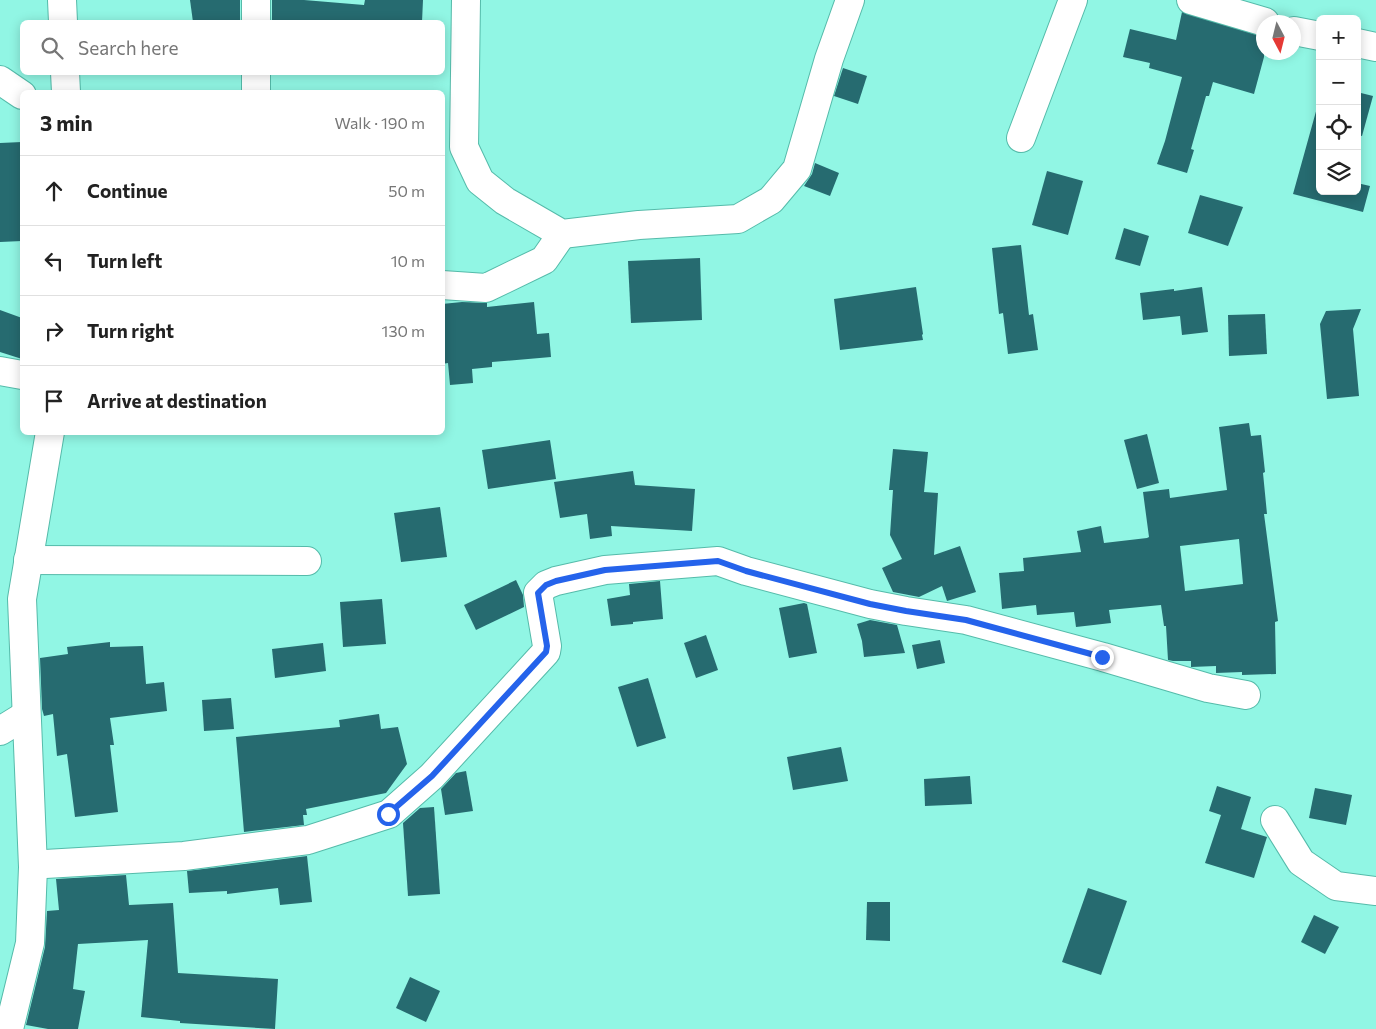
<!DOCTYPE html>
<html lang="en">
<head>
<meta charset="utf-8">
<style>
	:root { --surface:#fff; --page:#f6f6f6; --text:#222; --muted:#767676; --line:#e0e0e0 }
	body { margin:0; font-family:Commissioner,sans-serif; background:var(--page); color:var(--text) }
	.controls { position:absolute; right:15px; top:15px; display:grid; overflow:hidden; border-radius:8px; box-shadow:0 2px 12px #0003 }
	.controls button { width:45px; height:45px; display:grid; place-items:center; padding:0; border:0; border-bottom:1px solid var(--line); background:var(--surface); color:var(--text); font:25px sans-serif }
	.compass { position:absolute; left:1256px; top:15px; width:45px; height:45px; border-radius:50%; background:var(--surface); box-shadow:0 2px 12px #0003; rotate:173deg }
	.stop { position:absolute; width:15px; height:15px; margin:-11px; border:4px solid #2563eb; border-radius:50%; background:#fff }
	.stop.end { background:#2563eb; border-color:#fff; box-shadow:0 1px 5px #0008 }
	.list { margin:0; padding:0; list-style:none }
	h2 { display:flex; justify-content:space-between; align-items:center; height:65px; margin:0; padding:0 20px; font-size:21px }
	h2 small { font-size:16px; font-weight:400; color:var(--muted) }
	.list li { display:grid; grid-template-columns:32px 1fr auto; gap:15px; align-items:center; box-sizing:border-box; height:70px; padding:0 20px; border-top:1px solid var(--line) }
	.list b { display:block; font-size:19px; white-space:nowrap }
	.list em { font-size:16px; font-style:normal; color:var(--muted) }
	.icon { flex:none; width:28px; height:28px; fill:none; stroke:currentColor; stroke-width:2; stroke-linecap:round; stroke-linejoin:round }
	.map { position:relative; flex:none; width:1376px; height:1029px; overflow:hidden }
	.search { position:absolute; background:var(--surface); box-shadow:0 2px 12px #0003; left:20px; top:20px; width:425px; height:55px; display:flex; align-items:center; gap:12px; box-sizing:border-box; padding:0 18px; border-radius:8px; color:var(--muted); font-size:19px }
	.panel { position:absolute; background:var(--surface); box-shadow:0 2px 12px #0003; left:20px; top:90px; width:425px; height:345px; border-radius:8px }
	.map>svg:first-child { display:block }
	.building { fill:#266b70; fill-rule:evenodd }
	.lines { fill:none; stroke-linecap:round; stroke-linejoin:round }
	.minor-casing { stroke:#5ba; stroke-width:30 }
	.minor { stroke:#fff; stroke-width:28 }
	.route { stroke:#2563eb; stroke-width:6 }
</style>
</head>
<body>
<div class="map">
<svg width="1376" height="1029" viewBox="0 0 1376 1029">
	<rect width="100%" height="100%" fill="#91f6e4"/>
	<g class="building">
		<polygon points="190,0 240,0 240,22 193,22"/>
		<polygon points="272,0 304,0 364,5 365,0 423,0 422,22 272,22"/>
		<polygon points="1182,12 1264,37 1264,57 1254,94 1213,82 1209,96 1206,96 1191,149 1194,150 1187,173 1157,164 1165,141 1182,77 1149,68 1150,63 1123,57 1130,29 1176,40"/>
		<polygon points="843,68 867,76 858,104 834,96"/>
		<polygon points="1357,92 1373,96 1362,136 1357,135"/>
		<polygon points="1320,97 1320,191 1357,191 1357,183 1370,186 1363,212 1293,194"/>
		<polygon points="22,142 22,241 0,242 0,143"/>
		<polygon points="815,163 839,173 830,196 804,186 812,174"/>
		<polygon points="1047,171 1083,181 1068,235 1032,225"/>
		<polygon points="1200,195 1243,207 1228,246 1188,233"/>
		<polygon points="1124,228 1149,236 1140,266 1115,259"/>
		<polygon points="1021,245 1029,315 1033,314 1038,350 1008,354 1003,313 999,314 992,248"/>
		<polygon points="700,258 702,320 631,323 628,261"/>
		<polygon points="916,287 923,334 922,335 923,340 840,350 834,299"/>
		<polygon points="1202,287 1208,332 1182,335 1180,316 1143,320 1140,293 1174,289 1174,291"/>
		<polygon points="462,302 487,303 487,307 534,302 537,334 549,333 551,357 492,362 492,367 472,369 473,383 450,385 448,363 442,364 442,304"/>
		<polygon points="1361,309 1353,329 1359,396 1327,399 1320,324 1326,311"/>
		<polygon points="0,310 22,318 22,359 0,352"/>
		<polygon points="1265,314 1267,354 1229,356 1228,315"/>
		<path d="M1249,423L1251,436L1261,435L1265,472L1263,473L1267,514H1264L1278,621L1275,622L1276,674L1242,675V672L1216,673V666L1191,667V661H1173L1168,660L1166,626H1164L1161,605L1109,610L1111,623L1076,627L1074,612L1037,615L1036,605L1002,609L999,573L1024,571L1023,558L1081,552L1077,531L1101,526L1104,543L1147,538L1149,537L1143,492L1169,489L1170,498L1227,490L1219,427ZM1239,539L1243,584L1185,591L1180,546Z"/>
		<polygon points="1147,434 1159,483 1137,489 1124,440"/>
		<polygon points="550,440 556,479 488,489 482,450"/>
		<polygon points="893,449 928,452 924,492 938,493 934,555 960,546 976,592 947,601 942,586 919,597 893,592 882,568 902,559 890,535 893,490 889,490"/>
		<polygon points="633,471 635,485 695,489 692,531 611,526 612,536 590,539 587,514 560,518 554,482"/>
		<polygon points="440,507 447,557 401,562 394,513"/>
		<polygon points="516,580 523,595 524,607 476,630 464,605"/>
		<polygon points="660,581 663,619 633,622 633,624 611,626 607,599 630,595 629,584"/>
		<polygon points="382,599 386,644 343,647 340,602"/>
		<polygon points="804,603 807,604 817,653 789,658 779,608"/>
		<polygon points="870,620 897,625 905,653 864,657 862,641 857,624"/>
		<polygon points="706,635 718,670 696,678 684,643"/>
		<polygon points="940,640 945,663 917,669 912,645"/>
		<polygon points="110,642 110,647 143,646 146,684 164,682 167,711 110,718 114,745 110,745 118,812 75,817 67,754 57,756 53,714 44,716 42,709 40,658 68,654 67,647"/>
		<polygon points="323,643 326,671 275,678 272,649"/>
		<polygon points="648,678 666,738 637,747 618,687"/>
		<polygon points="231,698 234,729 204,731 202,700"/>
		<polygon points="379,714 381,729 398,727 407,764 386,793 306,809 307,815 303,815 304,825 244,832 236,737 340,727 339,720"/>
		<polygon points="841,747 848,781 793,790 787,757"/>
		<polygon points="466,771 473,811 445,815 441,789 456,773"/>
		<polygon points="970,776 972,804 925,806 924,779"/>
		<polygon points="1217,786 1251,797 1241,829 1267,837 1254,878 1205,863 1221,815 1209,811"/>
		<polygon points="1315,788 1352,795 1346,825 1309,818"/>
		<polygon points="434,807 440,894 408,896 403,823 420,808"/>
		<polygon points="307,856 312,902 280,905 278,888 227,894 227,891 189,893 187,871"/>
		<polygon points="126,875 129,905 173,903 178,973 278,979 275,1029 180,1023 180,1021 141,1017 148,940 78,944 73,989 85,991 78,1029 48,1029 26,1025 45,947 47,911 59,910 56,879"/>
		<polygon points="1088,888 1127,901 1101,975 1062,962"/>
		<polygon points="867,902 890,902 890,941 866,940"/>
		<polygon points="1314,915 1339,927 1325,954 1301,942"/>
		<polygon points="410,977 440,991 426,1022 396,1008"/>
	</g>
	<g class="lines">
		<defs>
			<g id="minor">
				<polyline points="62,0 63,22"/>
				<polyline points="256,0 256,22"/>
				<polyline points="466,0 464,147 480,181 505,201 562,234 639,225 738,219 771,200 797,169 829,59 850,0"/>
				<polyline points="1191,0 1265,22"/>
				<polyline points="1294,31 1320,36"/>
				<polyline points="1357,43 1376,47"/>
				<polyline points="65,72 66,92"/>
				<polyline points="256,72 256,92"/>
				<polyline points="0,80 22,95"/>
				<polyline points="1021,138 1073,0"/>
				<polyline points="442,285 486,288 544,260 562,234"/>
				<polyline points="0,371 22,375"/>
				<polyline points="28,560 307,561"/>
				<polyline points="0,731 26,715"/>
				<polyline points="1275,820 1301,862 1336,886 1376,891"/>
				<polyline points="33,867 45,864 184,856 308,840 389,814 432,776 546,652 547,646 538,593 546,585 556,581 605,570 718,561 746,571 870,604 906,611 966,620 1103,657 1208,688 1246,695"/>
				<polyline points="9,1029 30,943 33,867 22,599 50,432"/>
			</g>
		</defs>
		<use href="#minor" class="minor-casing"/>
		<use href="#minor" class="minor"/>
	</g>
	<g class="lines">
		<polyline class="route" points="388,814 432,776 546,652 547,646 538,593 546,585 556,581 605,570 718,561 746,571 870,604 906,611 966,620 1102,657"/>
	</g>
</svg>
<div class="controls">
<button>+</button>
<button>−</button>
<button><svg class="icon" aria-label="locate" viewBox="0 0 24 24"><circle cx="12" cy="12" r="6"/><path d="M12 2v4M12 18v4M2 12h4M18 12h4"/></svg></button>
<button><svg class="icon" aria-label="layers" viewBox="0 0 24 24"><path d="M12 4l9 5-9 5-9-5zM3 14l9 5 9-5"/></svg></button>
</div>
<svg class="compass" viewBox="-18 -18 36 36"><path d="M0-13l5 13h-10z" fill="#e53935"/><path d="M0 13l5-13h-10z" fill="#767676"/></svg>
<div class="stop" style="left:388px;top:814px"></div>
<div class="stop end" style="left:1102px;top:657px"></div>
<div class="search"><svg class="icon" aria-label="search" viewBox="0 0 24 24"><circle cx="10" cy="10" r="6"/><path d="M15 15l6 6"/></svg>Search here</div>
<section class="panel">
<h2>3 min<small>Walk · 190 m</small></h2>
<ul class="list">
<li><svg class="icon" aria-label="ahead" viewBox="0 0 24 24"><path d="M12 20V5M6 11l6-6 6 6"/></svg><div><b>Continue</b></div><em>50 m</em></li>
<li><svg class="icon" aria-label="left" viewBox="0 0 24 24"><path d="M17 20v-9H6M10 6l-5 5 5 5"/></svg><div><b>Turn left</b></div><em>10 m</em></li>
<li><svg class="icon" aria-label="right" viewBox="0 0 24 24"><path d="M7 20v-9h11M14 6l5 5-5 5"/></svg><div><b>Turn right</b></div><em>130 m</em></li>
<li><svg class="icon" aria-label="arrive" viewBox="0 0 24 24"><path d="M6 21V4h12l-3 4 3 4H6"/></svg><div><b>Arrive at destination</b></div></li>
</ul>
</section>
</div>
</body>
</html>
